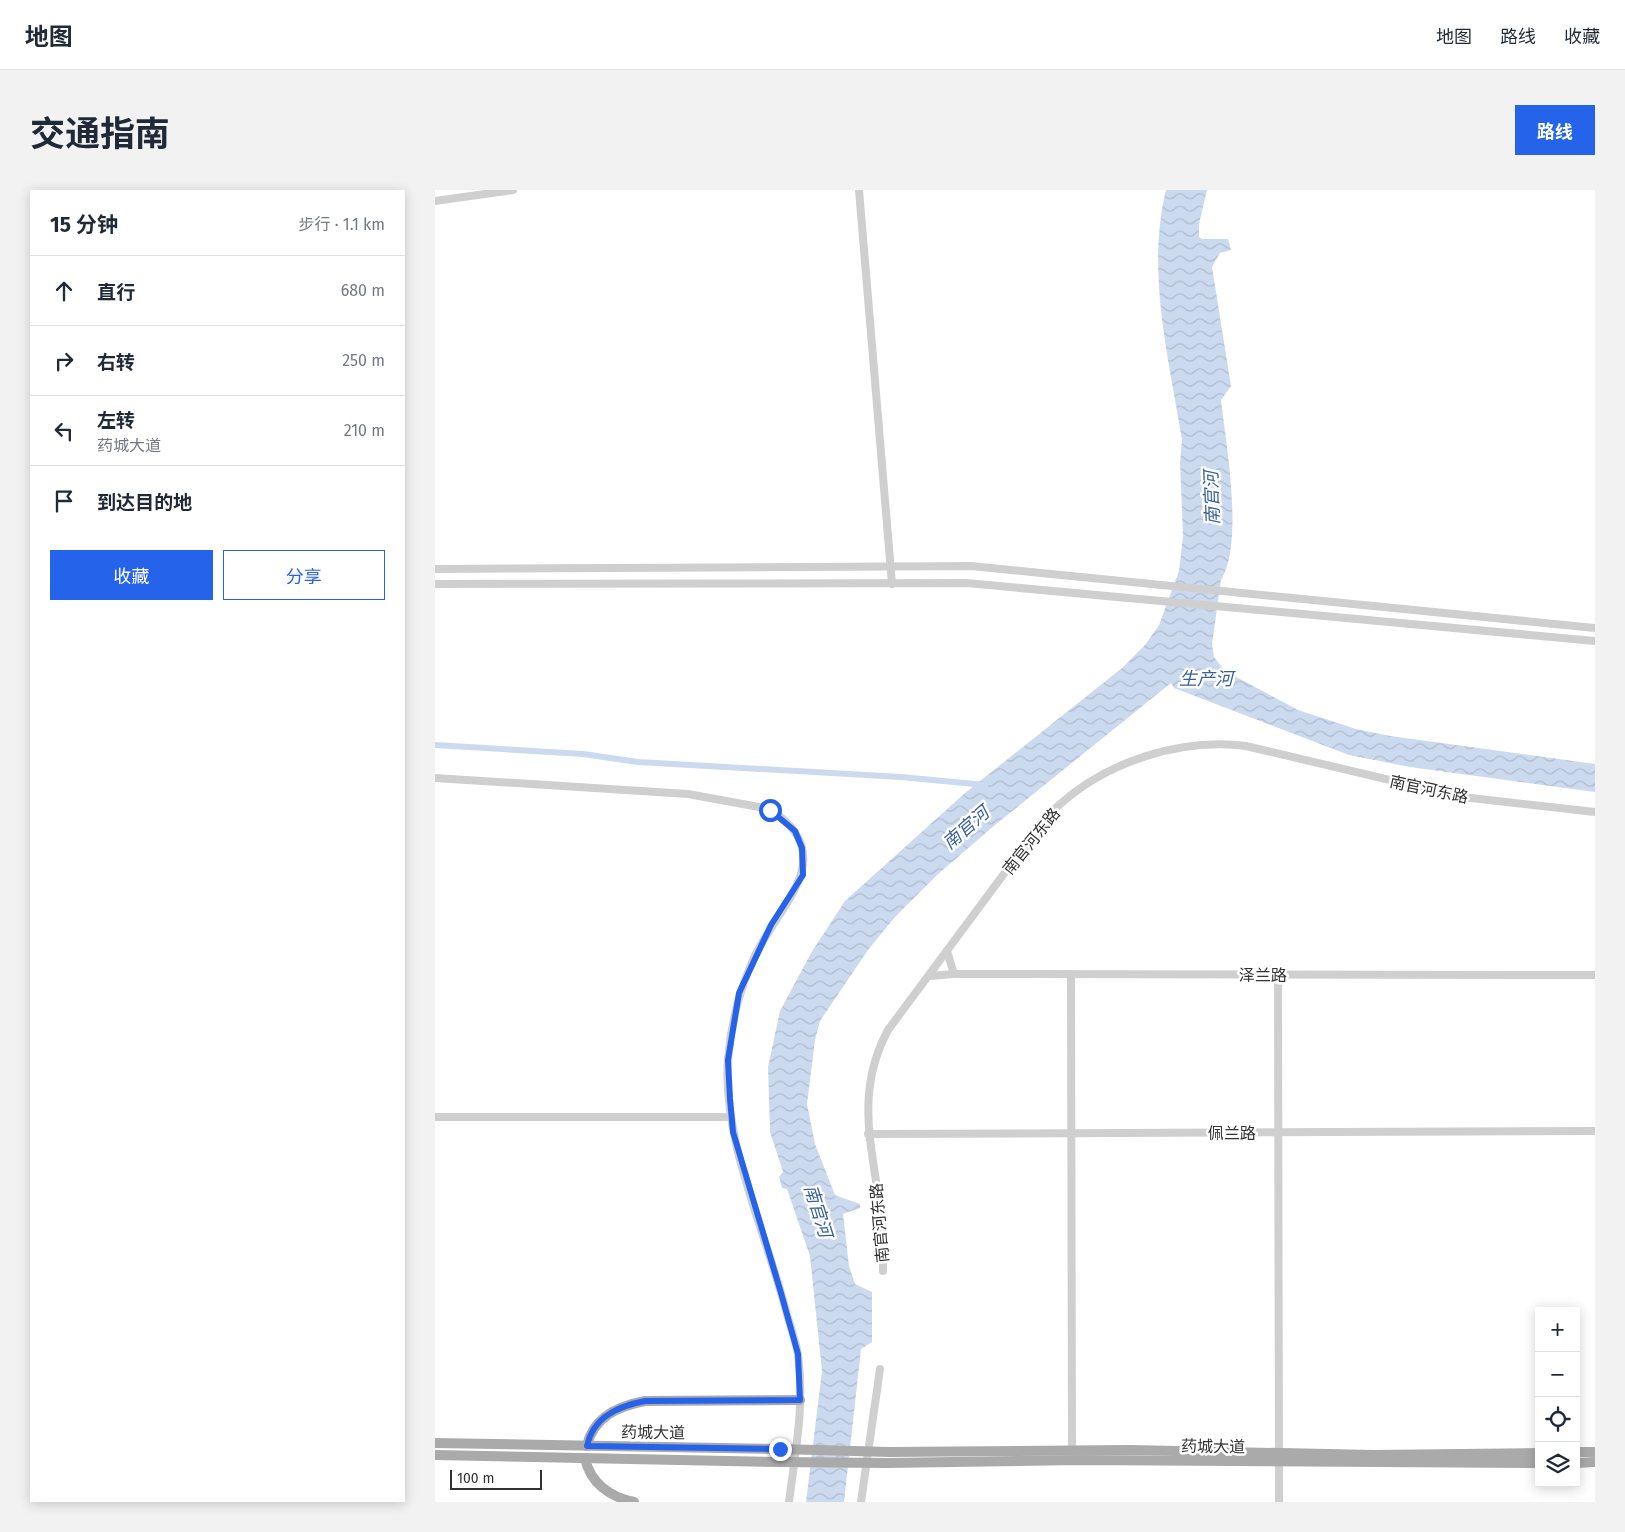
<!DOCTYPE html>
<html lang="zh">
<head>
<meta charset="utf-8">
<style>
	:root { --surface:#fff; --page:#f2f2f3; --text:#1f2937; --muted:#747a83; --line:#e0e1e3; --accent:#2563eb }
	body { margin:0; font-family:"Fira Sans","Noto Sans SC",sans-serif; background:var(--page); color:var(--text) }
	.controls { position:absolute; right:15px; bottom:15px; display:grid; overflow:hidden; border-radius:0px; box-shadow:0 2px 12px #0003 }
	.controls button { width:45px; height:45px; display:grid; place-items:center; padding:0; border:0; border-bottom:1px solid var(--line); background:var(--surface); color:var(--text); font:25px sans-serif }
	.scale { position:absolute; left:15px; bottom:12px; width:92px; box-sizing:border-box; padding-left:5px; border:2px solid #323232; border-top:0; font-size:14px; line-height:18px; white-space:nowrap; color:#323232; -webkit-text-stroke:4px #fff; paint-order:stroke }
	.stop { position:absolute; width:15px; height:15px; margin:-11px; border:4px solid #2563eb; border-radius:50%; background:#fff }
	.stop.end { background:#2563eb; border-color:#fff; box-shadow:0 1px 5px #0008 }
	.list { margin:0; padding:0; list-style:none }
	h2 { display:flex; justify-content:space-between; align-items:center; height:65px; margin:0; padding:0 20px; font-size:21px }
	h2 small { font-size:16px; font-weight:400; color:var(--muted) }
	.list li { display:grid; grid-template-columns:32px 1fr auto; gap:15px; align-items:center; box-sizing:border-box; height:70px; padding:0 20px; border-top:1px solid var(--line) }
	.list b { display:block; font-size:19px; white-space:nowrap }
	.list p { margin:0; font-size:16px; white-space:nowrap; color:var(--muted) }
	.list em { font-size:16px; font-style:normal; color:var(--muted) }
	.actions { display:flex; gap:10px; padding:15px 20px }
	.actions a { flex:1; padding:11px 0; border:1px solid var(--accent); border-radius:0px; text-align:center; font-size:18px; color:var(--accent) }
	.actions .main { background:var(--accent); color:#fff }
	.icon { flex:none; width:28px; height:28px; fill:none; stroke:currentColor; stroke-width:2; stroke-linecap:round; stroke-linejoin:round }
	.map { position:relative; flex:none; width:1160px; height:1312px; overflow:hidden; border-radius:0px }
	header { display:flex; align-items:center; gap:30px; box-sizing:border-box; height:70px; padding:0 25px; background:var(--surface); border-bottom:1px solid var(--line) }
	header strong { font-size:24px }
	nav { display:flex; gap:28px; margin-inline-start:auto; font-size:18px }
	.intro { display:flex; align-items:center; justify-content:space-between; box-sizing:border-box; height:120px; padding:0 30px }
	h1 { margin:0; font-size:35px }
	.button { padding:12px 22px; border-radius:0px; background:var(--accent); color:#fff; font-size:18px; font-weight:700 }
	main { display:flex; gap:30px; padding:0 30px }
	aside { flex:1; background:var(--surface); border-radius:0px; box-shadow:0 2px 12px #0003 }
	.map>svg:first-child { display:block }
	.water { fill:url(#water-waves) }
	.lines { fill:none; stroke-linecap:round; stroke-linejoin:round }
	.canal { stroke:#ccdaf0; stroke-width:6 }
	.minor { stroke:#cfcfcf; stroke-width:8 }
	.major { stroke:#aaa; stroke-width:10 }
	.major-bridge { stroke:#aaa; stroke-width:10 }
	.route { stroke:#2563eb; stroke-width:6 }
	.labels { text-anchor:middle; stroke-width:5; stroke-linejoin:round; paint-order:stroke }
	.street-label { font-size:16px; fill:#323232; stroke:#fff }
	.water-label { font-size:18px; font-style:italic; fill:#3a609b; stroke:#fff }
</style>
</head>
<body>
<header>
<strong>地图</strong>
<nav><a>地图</a><a>路线</a><a>收藏</a></nav>
</header>
<div class="intro"><h1>交通指南</h1><a class="button">路线</a></div>
<main>
<aside>
<h2>15 分钟<small>步行 · 1.1 km</small></h2>
<ul class="list">
<li><svg class="icon" aria-label="ahead" viewBox="0 0 24 24"><path d="M12 20V5M6 11l6-6 6 6"/></svg><div><b>直行</b></div><em>680 m</em></li>
<li><svg class="icon" aria-label="right" viewBox="0 0 24 24"><path d="M7 20v-9h11M14 6l5 5-5 5"/></svg><div><b>右转</b></div><em>250 m</em></li>
<li><svg class="icon" aria-label="left" viewBox="0 0 24 24"><path d="M17 20v-9H6M10 6l-5 5 5 5"/></svg><div><b>左转</b><p>药城大道</p></div><em>210 m</em></li>
<li><svg class="icon" aria-label="arrive" viewBox="0 0 24 24"><path d="M6 21V4h12l-3 4 3 4H6"/></svg><div><b>到达目的地</b></div></li>
</ul>
<div class="actions"><a class="main">收藏</a><a>分享</a></div>
</aside>
<div class="map">
<svg width="1160" height="1312" viewBox="0 0 1160 1312">
	<defs>
		<pattern id="water-waves" width="16" height="10" patternUnits="userSpaceOnUse" patternTransform="scale(1.25)"><rect width="16" height="10" fill="#ccdaf0"/><path d="M0 5q4-4 8 0t8 0" fill="none" stroke="#b0bcce"/></pattern>
	</defs>
	<rect width="100%" height="100%" fill="#fff"/>
	<path class="water" d="M731,0H772L764,34V47L767,49H793L796,60L785,63L777,77L796,196L786,210C791,253 809,353 786,390L777,454L779,467L790,481L863,520L921,539L955,546L1160,574V602L975,577L914,565L739,498L736,493L560,635L502,685L460,727L433,760L385,831L380,850L372,914L380,954L400,1005L425,1014V1018L408,1024L414,1076L420,1094L437,1102V1152L426,1159L409,1312H371L387,1181L375,1066L352,999L347,998L344,987L348,982L335,942L333,877L345,821L376,763L410,711L530,603L687,478L710,455L724,435L744,381L748,346L745,273L747,250C734,169 711,81 731,0Z"/>
	<g class="lines">
		<polyline class="canal" points="0,555 148,564 203,572 466,587 550,595"/>
		<g class="minor">
			<polyline points="424,0 457,394"/>
			<polyline points="0,11 78,0"/>
			<polyline points="0,379 536,376 1160,438"/>
			<polyline points="0,394 531,393 1160,451"/>
			<path d="M0,588L253,604L335,619C408,667 342,716 318,770C304,801 296,834 293,869C287,950 331,1043 351,1121C355,1136 361,1151 363,1165C370,1215 360,1263 354,1312"/>
			<polyline points="512,761 519,784"/>
			<polyline points="636,784 637,1260"/>
			<polyline points="843,785 844,1312"/>
			<polyline points="495,786 519,784 1160,785"/>
			<polyline points="0,927 296,927"/>
			<polyline points="433,944 1160,941"/>
			<path d="M448,1081C448,1066 448,1050 447,1035C440,964 417,907 453,840L600,642C608,633 615,623 623,616C672,571 746,548 811,556L1027,607L1160,622"/>
			<polyline points="426,1312 445,1179"/>
		</g>
		<g class="major">
			<polyline points="0,1253 345,1259"/>
			<path d="M152,1256C158,1227 183,1216 210,1211L365,1210"/>
			<polyline points="454,1262 695,1260 939,1265 1104,1263"/>
			<polyline points="1141,1262 1160,1262"/>
			<polyline points="0,1265 342,1272"/>
			<path d="M150,1268C155,1293 175,1307 199,1312"/>
			<polyline points="452,1273 644,1270 1104,1273"/>
			<polyline points="1141,1273 1160,1272"/>
		</g>
		<g class="major-bridge">
			<polyline points="345,1259 454,1262"/>
			<polyline points="342,1272 452,1273"/>
		</g>
	</g>
	<g class="lines">
		<path class="route" d="M335,620L360,641L367,658L368,685L336,735L304,803L293,870L295,909L298,942L346,1103L363,1164L365,1210L210,1211C183,1216 158,1227 152,1256L345,1259"/>
	</g>
	<g class="labels">
		<g class="street-label">
			<text transform="translate(994 599) rotate(12)" y="6">南官河东路</text>
			<text transform="translate(596 651) rotate(-51)" y="6">南官河东路</text>
			<text x="828" y="791">泽兰路</text>
			<text x="797" y="949">佩兰路</text>
			<text transform="translate(444 1033) rotate(-95)" y="6">南官河东路</text>
			<text transform="translate(218 1242) rotate(1)" y="6">药城大道</text>
			<text transform="translate(778 1256) rotate(1)" y="6">药城大道</text>
		</g>
		<g class="water-label">
			<text transform="translate(777 308) rotate(-92)" y="6">南官河</text>
			<text x="771" y="495">生产河</text>
			<text transform="translate(531 638) rotate(-41)" y="6">南官河</text>
			<text transform="translate(383 1021) rotate(73)" y="6">南官河</text>
		</g>
	</g>
</svg>
<div class="controls">
<button>+</button>
<button>−</button>
<button><svg class="icon" aria-label="locate" viewBox="0 0 24 24"><circle cx="12" cy="12" r="6"/><path d="M12 2v4M12 18v4M2 12h4M18 12h4"/></svg></button>
<button><svg class="icon" aria-label="layers" viewBox="0 0 24 24"><path d="M12 4l9 5-9 5-9-5zM3 14l9 5 9-5"/></svg></button>
</div>
<div class="scale">100 m</div>
<div class="stop" style="left:335px;top:620px"></div>
<div class="stop end" style="left:345px;top:1259px"></div>
</div>
</main>
</body>
</html>
